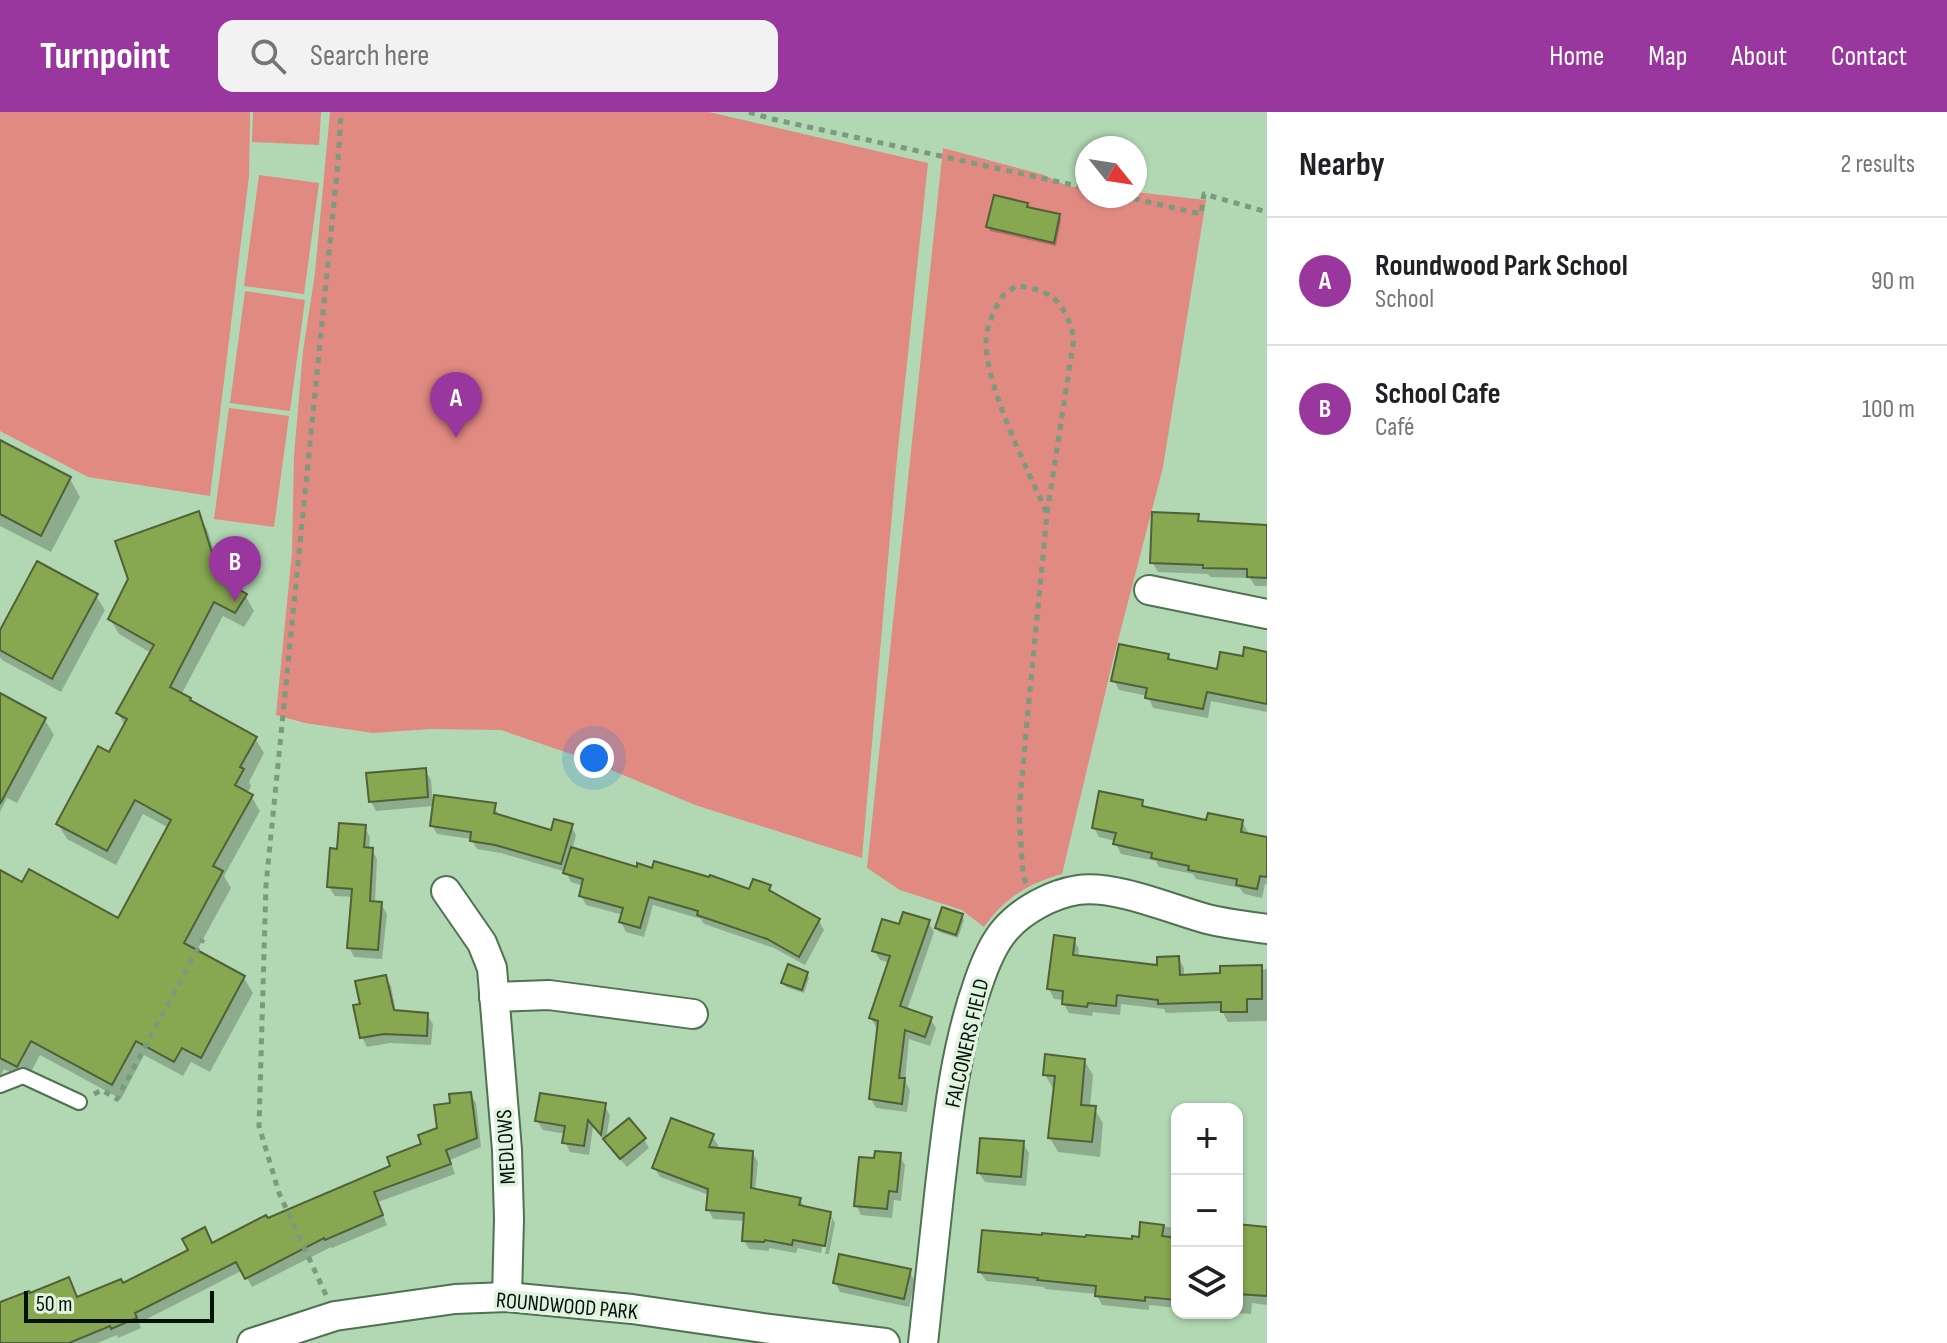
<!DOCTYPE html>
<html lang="en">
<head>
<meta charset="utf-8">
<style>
	:root { --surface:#fff; --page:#f2f2f2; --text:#202124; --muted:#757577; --line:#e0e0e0; --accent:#99379e }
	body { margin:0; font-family:"Sofia Sans Condensed",sans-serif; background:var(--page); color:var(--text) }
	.controls { position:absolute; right:24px; bottom:24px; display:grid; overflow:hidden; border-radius:16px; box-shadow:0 2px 6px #0004 }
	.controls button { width:72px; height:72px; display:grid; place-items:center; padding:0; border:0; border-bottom:2px solid var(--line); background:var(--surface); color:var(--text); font:40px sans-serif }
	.compass { position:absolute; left:1075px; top:24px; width:72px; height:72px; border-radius:50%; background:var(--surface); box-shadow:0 2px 6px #0004; rotate:120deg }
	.scale { position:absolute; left:24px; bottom:20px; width:190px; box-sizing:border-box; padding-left:8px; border:4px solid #051106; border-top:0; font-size:22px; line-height:28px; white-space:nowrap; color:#051106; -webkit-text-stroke:6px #dff3df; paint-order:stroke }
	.you { position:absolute; left:594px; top:646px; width:28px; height:28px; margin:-20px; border:6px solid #fff; border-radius:50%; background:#1a73e8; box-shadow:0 0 0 12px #1a73e833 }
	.badge { display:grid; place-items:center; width:52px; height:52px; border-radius:50%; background:var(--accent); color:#fff; font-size:26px; font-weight:700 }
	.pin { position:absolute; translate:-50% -66px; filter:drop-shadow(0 2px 4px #0008) }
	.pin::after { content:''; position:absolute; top:42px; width:28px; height:24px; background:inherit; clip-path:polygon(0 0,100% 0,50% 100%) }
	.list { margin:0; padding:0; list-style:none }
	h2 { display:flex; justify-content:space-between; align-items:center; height:104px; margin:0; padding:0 32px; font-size:34px }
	h2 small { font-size:26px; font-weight:400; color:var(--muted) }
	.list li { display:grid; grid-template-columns:52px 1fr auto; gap:24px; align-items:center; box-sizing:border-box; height:128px; padding:0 32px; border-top:2px solid var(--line) }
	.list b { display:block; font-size:30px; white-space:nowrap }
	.list p { margin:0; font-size:26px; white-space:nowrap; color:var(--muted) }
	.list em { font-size:26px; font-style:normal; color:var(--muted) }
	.icon { flex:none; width:44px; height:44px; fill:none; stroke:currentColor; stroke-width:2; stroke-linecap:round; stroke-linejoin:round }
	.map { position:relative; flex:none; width:1267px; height:1231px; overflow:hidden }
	header { display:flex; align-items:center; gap:48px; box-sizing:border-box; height:112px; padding:0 40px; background:var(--accent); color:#fff }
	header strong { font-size:38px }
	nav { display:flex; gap:44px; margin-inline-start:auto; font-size:28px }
	.search { width:560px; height:72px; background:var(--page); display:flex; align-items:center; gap:20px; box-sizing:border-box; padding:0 28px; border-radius:16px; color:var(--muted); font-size:30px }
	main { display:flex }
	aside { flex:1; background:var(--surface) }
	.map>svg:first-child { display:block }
	.green { fill:#e08a81 }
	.shadow { fill:#0003 }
	.building { fill:#87a750; stroke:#516137; stroke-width:2 }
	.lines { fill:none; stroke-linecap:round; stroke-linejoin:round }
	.service-casing { stroke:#4f7251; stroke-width:18 }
	.minor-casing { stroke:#4f7251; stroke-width:32 }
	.path { stroke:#7c9a7d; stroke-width:5; stroke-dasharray:6 6; stroke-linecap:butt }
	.service { stroke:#fff; stroke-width:14 }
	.minor { stroke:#fff; stroke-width:28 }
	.labels { text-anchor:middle; stroke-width:7; stroke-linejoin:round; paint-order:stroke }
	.street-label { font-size:22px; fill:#051106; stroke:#dff3df }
</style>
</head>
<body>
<header>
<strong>Turnpoint</strong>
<div class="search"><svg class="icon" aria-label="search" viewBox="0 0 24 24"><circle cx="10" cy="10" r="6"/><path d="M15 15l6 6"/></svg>Search here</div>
<nav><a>Home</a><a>Map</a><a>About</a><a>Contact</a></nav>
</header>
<main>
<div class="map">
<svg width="1267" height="1231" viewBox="0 0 1267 1231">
	<rect width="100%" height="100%" fill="#b1d8b2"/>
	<g class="green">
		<polygon points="0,0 250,0 249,64 210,384 88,365 0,319"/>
		<polygon points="253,0 321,0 319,33 252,30"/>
		<polygon points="330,0 709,0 928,51 896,356 862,746 695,693 580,645 501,618 431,617 373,621 305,611 276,603 292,440 294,344 303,239 315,161"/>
		<path d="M943,36L1044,63L1067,74L1087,76V84H1135V80L1206,88L1163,355L1114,544L1062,762C1029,771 1003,787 984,815L962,798L900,778L867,756Z"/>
		<polygon points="259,63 319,71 304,182 244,174"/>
		<polygon points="245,179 305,188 290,299 230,291"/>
		<polygon points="229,296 289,304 274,415 214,407"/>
	</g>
	<g class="shadow">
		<polygon points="1027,93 1030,98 1059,104 1061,108 1056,134 990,119 988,114"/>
		<polygon points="0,331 70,367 80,385 51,440 0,414"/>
		<polygon points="198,402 207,417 224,471 245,483 254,499 244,515 223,504 181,583 255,626 264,641 249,670 251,674 247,682 251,684 260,699 224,764 231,776 196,840 244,866 253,881 210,960 191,950 183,964 144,943 121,987 40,943 26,969 4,957 0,965 0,760 22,773 119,809 169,716 143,702 116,753 67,727 58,712 110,643 125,614 118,601 151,541 119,522 110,507"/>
		<polygon points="1197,404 1202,411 1267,415 1267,474 1255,474 1250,466 1210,465 1208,462 1158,460 1152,450"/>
		<polygon points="96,484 105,498 61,580 2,548 0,545 0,522"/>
		<polygon points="1267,542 1267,600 1211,589 1208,606 1153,596 1148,584 1119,578 1114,568 1167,544 1171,550 1218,559 1244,547"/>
		<polygon points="0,584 45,608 54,623 17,691 7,686 0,700"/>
		<polygon points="425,658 431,668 433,694 376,699 371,690"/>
		<polygon points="1142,690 1147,698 1208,710 1242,710 1248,720 1247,723 1267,727 1267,773 1265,772 1262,786 1244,782 1240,776 1196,767 1193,762 1159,755 1156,749 1121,742 1116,732 1116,729 1099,725 1094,716"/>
		<polygon points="494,693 499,705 552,720 571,714 576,723 572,738 638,757 750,779 769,775 774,783 819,809 824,818 805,853 774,836 704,812 701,807 653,793 644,825 626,820 621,810 623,803 586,793 581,783 584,774 571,770 566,760 501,741 477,737 471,727 437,722 432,713"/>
		<polygon points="364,715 370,725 369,737 372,738 377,747 375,792 381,792 387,802 382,847 354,845 349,835 354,785 335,784 329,775 339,739"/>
		<polygon points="962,803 964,808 958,826 939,820 937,816"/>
		<polygon points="928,810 934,820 907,898 930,906 936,916 930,934 909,927 905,969 910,978 907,1000 876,996 871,987 879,916 876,915 871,906 890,851 880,848 874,838 901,815"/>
		<polygon points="1074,828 1079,837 1078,846 1159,855 1178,846 1184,856 1184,865 1267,857 1267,909 1228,910 1222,899 1166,901 1164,897 1121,892 1120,903 1093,900 1092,904 1069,901 1064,892 1064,888 1054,887 1049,877"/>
		<polygon points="807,862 809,866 804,881 786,875 783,871"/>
		<polygon points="385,865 391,874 396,900 427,903 433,912 431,933 390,931 367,935 362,925 362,894"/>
		<polygon points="1084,948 1093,963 1090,995 1094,996 1103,1011 1100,1045 1058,1040 1050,1026 1054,978 1045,963"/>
		<polygon points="470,982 476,991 481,1035 450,1048 455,1062 378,1090 387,1113 332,1136 331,1135 252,1175 243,1158 139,1211 141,1216 118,1226 117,1223 97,1231 0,1231 0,1192 77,1187 123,1173 393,1055 424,1033 439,1017 452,992"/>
		<polygon points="604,993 610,1003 606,1027 644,1027 649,1036 627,1055 593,1015 589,1043 570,1040 565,1030 566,1022 543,1018 537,1009"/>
		<polygon points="712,1024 718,1033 716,1038 752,1040 758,1050 755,1079 800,1087 805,1097 830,1102 835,1111 829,1142 825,1142 832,1107 828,1107 821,1141 798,1136 796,1141 769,1136 769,1139 749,1137 744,1128 745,1109 713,1107 708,1097 709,1083 660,1065 654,1055"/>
		<polygon points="1023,1031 1029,1041 1026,1074 985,1070 979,1061"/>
		<polygon points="899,1043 905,1053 901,1089 894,1088 892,1106 861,1103 856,1093 876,1048"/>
		<polygon points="1142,1112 1177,1116 1177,1196 1149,1193 1149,1198 1102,1193 1096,1182 1045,1177 1044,1175 986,1169 980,1160 1087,1127 1141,1128"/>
		<polygon points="1237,1114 1262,1116 1262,1114 1267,1114 1267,1193 1252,1191 1251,1202 1236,1201"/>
		<polygon points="909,1159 915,1169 909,1195 840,1180 835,1170"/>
	</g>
	<g class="building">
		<polygon points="994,83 1028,91 1027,95 1060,102 1054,131 986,115"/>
		<polygon points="0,328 71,365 41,424 0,402"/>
		<polygon points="199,399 220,467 247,482 235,501 214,490 170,575 191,586 190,588 257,625 240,655 244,657 235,673 253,683 213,754 223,759 184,831 245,864 201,946 182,936 174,950 136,929 112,973 31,929 17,955 0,946 0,758 22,770 29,757 118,806 171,708 135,688 107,739 56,712 98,634 109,640 127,607 116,601 154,533 108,507 128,467 115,429"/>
		<polygon points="1152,400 1199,402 1198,409 1267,413 1267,466 1247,465 1247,457 1203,456 1203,453 1150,451"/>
		<polygon points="37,449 98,482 52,567 0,538 0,518"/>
		<polygon points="1119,532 1169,542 1168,547 1217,557 1220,540 1243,544 1244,535 1267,540 1267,592 1207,580 1203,597 1145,586 1147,576 1111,569"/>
		<polygon points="0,581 46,606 0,692"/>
		<polygon points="426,656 428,685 369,690 366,661"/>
		<polygon points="1099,679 1143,688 1142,694 1206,708 1208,701 1243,708 1241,720 1267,725 1267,765 1260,764 1257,777 1236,773 1237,767 1188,758 1189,754 1151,746 1152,741 1113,732 1116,721 1092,716"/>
		<polygon points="434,683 496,691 494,701 551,718 554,707 573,712 561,752 495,733 470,729 471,720 430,714"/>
		<polygon points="339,711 366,713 364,735 373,736 370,789 382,790 378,838 347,836 352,777 327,775 330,736 337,737"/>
		<polygon points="571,735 637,755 637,751 652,756 654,749 709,765 710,763 749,777 753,767 771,773 769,778 820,807 799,845 767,827 697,803 698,799 649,785 640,816 619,810 623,796 579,784 583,767 563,761"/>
		<polygon points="942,795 963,802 956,823 935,816"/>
		<polygon points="903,800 930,808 900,894 932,905 925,925 905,918 899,966 905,966 902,992 869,987 878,909 869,906 890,844 872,839 882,807 899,812"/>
		<polygon points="1054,823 1075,826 1073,843 1157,853 1157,845 1179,844 1180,863 1220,861 1220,854 1262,853 1262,887 1247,887 1247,900 1221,900 1221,890 1158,892 1158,888 1117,883 1116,894 1088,891 1087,895 1062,892 1063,879 1047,877"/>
		<polygon points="788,852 808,860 802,878 781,871"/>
		<polygon points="386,863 394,898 428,901 427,924 384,922 360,926 353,893 360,892 355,869"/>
		<polygon points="1045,942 1085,947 1081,993 1096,994 1092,1030 1048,1026 1055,964 1043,963"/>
		<polygon points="471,980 477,1026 446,1038 451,1052 374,1080 383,1103 325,1128 324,1126 245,1167 236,1150 135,1201 137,1206 111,1217 110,1214 69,1231 0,1231 0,1190 29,1179 30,1181 69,1165 77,1185 121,1167 123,1171 188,1138 182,1127 205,1115 212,1131 266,1103 268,1106 390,1054 387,1045 421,1032 418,1023 437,1016 434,993 450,991 449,982"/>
		<polygon points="540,981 606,991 601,1023 588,1008 584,1034 562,1031 565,1014 535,1009"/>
		<polygon points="629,1006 646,1026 620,1047 603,1027"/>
		<polygon points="671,1006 714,1022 709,1035 753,1039 751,1076 801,1086 799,1093 831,1100 825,1134 793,1128 792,1133 765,1128 764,1130 742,1129 744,1101 706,1098 708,1077 652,1056"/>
		<polygon points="980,1026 1024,1029 1021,1065 977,1061"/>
		<polygon points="875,1039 901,1041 897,1080 889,1079 887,1097 854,1094 859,1045 874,1046"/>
		<polygon points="1140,1110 1164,1113 1162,1124 1177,1126 1177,1188 1145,1185 1145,1189 1095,1184 1096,1174 1037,1168 1038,1166 978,1160 982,1118 1042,1123 1042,1121 1085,1125 1086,1123 1132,1127 1132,1124 1139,1125"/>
		<polygon points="1237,1112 1267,1115 1267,1184 1237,1182"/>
		<polygon points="839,1142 911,1157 904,1187 833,1171"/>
	</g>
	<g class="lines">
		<defs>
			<polyline id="service" points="0,973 23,964 79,990"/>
			<g id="minor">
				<polyline points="1149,478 1267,502"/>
				<polyline points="446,779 482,831 492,856 507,1038 509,1107 507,1185"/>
				<polyline points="494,885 549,883 693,902"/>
				<polyline points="252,1231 335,1204 455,1187 507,1185 632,1197 763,1216 885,1231"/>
				<path d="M923,1231C929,1179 934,1127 940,1074C948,1006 955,937 978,872C984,854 992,833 1005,818C1022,798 1052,782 1078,778C1116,773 1170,797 1207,807C1227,812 1247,814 1267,817"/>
			</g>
		</defs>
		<use href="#service" class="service-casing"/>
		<use href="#minor" class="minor-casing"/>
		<g class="path">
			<polyline points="749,0 772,7 1087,76"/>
			<polyline points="1122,84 1201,102 1204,82 1267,100"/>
			<path d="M1026,771L1023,762L1019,701L1027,609L1047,402L1074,226C1065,191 1053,177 1016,174C1012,177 1005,181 1002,185C996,194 989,210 987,220C978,261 1030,362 1047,402"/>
			<polyline points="94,982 102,978 117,987 203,827"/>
			<polyline points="326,1183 279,1081 259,1014 266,773 338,50 341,0"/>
		</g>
		<use href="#service" class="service"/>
		<use href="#minor" class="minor"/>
	</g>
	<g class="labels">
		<g class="street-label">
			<text transform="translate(966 931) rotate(-77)" y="8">FALCONERS FIELD</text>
			<text transform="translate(505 1035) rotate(-93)" y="8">MEDLOWS</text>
			<text transform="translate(567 1193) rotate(5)" y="8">ROUNDWOOD PARK</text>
		</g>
	</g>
</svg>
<div class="controls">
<button>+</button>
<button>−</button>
<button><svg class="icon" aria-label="layers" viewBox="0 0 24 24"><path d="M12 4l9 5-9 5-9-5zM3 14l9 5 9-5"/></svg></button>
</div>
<svg class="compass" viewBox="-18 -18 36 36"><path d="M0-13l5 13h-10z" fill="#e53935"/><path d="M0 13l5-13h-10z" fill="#757577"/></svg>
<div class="scale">50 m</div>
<div class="you"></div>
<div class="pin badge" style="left:456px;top:326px">A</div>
<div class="pin badge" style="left:235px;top:490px">B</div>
</div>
<aside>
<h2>Nearby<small>2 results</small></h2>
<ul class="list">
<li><span class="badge">A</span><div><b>Roundwood Park School</b><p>School</p></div><em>90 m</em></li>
<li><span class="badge">B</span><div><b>School Cafe</b><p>Café</p></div><em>100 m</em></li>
</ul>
</aside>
</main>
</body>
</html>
